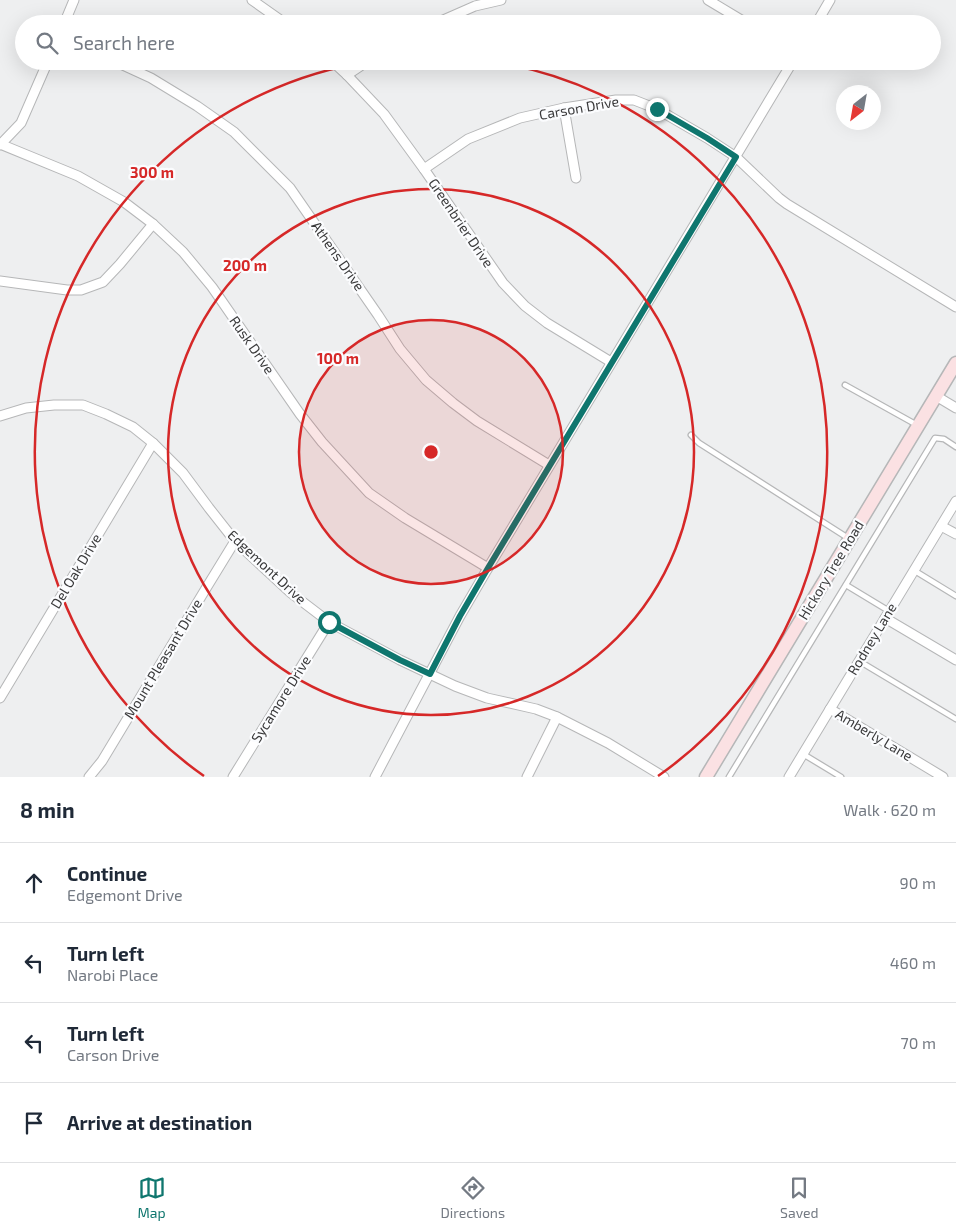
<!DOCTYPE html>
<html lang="en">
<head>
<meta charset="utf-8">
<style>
	:root { --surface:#fff; --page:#f6f6f7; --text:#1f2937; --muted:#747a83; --line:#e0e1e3; --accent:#0f766e }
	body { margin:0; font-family:"Exo 2",sans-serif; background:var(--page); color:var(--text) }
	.compass { position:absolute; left:836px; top:85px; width:45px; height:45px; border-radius:50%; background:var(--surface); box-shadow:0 5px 20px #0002; rotate:211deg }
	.stop { position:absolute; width:15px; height:15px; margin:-11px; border:4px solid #0f766e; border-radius:50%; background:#fff }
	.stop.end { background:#0f766e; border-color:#fff; box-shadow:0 1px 5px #0008 }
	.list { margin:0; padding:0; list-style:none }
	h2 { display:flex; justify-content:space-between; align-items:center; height:65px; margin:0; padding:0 20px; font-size:21px }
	h2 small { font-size:16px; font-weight:400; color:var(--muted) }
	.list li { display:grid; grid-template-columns:32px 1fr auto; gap:15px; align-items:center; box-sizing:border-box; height:80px; padding:0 20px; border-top:1px solid var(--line) }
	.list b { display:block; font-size:19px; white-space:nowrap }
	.list p { margin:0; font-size:16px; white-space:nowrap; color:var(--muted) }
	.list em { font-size:16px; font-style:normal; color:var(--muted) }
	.icon { flex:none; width:28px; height:28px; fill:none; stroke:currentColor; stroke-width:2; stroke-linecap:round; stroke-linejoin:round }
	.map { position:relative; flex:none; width:956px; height:777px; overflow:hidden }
	.search { position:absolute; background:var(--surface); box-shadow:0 5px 20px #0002; left:15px; right:15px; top:15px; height:55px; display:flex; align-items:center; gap:12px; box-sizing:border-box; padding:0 18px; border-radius:28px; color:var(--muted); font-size:19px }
	.sheet { height:385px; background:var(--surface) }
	nav { display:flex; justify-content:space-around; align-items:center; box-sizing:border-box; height:70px; border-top:1px solid var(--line); background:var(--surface); font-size:14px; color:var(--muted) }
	nav a { display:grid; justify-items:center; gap:2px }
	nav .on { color:var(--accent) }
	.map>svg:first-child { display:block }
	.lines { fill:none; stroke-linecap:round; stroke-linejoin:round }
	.lane-casing { stroke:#b6b7b8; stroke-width:7 }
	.street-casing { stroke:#b6b7b8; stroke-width:11 }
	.secondary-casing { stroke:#b6b7b8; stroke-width:15 }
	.lane { stroke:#fff; stroke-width:4.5 }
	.street { stroke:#fff; stroke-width:9 }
	.secondary { stroke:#fbe1e3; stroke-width:12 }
	.route { stroke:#0f766e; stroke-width:6 }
	.ring { fill:none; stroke:#d62828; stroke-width:2.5 }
	.labels { text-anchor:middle; stroke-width:4.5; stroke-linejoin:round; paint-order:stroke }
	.street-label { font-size:14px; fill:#3a3a3b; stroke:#fbfcfe }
	.centre { fill:#d62828; stroke:#fbfcfe; stroke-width:2.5 }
	.ring-label { font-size:15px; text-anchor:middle; font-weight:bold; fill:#d62828; stroke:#fbfcfe; stroke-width:4.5; stroke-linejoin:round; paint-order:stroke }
</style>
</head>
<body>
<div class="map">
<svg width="956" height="777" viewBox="0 0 956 777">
	<rect width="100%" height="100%" fill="#eeeff0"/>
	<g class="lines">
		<defs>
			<g id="lane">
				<polyline points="845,385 917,425"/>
				<polyline points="691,435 699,443 848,538"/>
				<polyline points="915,571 956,596"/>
				<polyline points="846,585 889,611"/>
				<polyline points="859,661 956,719"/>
				<polyline points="803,754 841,777"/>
				<polyline points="729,777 935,438 944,439 956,447"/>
			</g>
			<g id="street">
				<polyline points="252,0 286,24"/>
				<polyline points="708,0 748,24"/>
				<polyline points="64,24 74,0"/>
				<polyline points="434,24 475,6 501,0"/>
				<polyline points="816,24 830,0"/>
				<polyline points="114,61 151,78 197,106 234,132 290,188 378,315 400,349 426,380 453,403 477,421 549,465"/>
				<polyline points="332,61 347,75 384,114 424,169 503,283 525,306 547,323 611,362"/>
				<polyline points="347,75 368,61"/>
				<polyline points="564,108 576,178"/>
				<polyline points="0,144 78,176 124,202 153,224 183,252 212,287 300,414 322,442 369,493 405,518 488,568"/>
				<polyline points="0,145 21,123 48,61"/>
				<polyline points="424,169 468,139 520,118 564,108 616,100 634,100 657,109 707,138 736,157 779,198 787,204 956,307"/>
				<polyline points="0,281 67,290 81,290 103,282 120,264 153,224"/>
				<polyline points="936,396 956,408"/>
				<polyline points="0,416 26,408 54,405 83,405 106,414 133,427 153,443 183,473 209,508 235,541 291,593 329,622 400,660 455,686 487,698 536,709 557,717 608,743 664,777"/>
				<polyline points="941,526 956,534"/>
				<polyline points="885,618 956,660"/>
				<polyline points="0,698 153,443"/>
				<polyline points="830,709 943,777"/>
				<polyline points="89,777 102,761 205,590 235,541"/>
				<polyline points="233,777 329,622"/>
				<polyline points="375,777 460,616 488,568 793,61"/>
				<polyline points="527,777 557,717"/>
				<polyline points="789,777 956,501"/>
			</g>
			<polyline id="secondary" points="706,777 956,363"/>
		</defs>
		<use href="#lane" class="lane-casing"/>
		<use href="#street" class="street-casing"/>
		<use href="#secondary" class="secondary-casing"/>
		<use href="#lane" class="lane"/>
		<use href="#street" class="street"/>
		<use href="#secondary" class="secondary"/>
	</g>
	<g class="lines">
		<polyline class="route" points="329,622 400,660 430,674 460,616 488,568 736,157 707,138 657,109"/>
	</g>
	<circle cx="431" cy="452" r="132" fill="#d62828" fill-opacity=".12"/>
	<g class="ring">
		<circle cx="431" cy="452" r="132"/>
		<circle cx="431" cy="452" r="263"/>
		<path d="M204 776A395 395 0 0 1 373 61M489 61A395 395 0 0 1 658 776"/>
	</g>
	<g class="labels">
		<g class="street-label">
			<text transform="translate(579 108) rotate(-10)" y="5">Carson Drive</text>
			<text transform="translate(461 223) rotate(56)" y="5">Greenbrier Drive</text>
			<text transform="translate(338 256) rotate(55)" y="5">Athens Drive</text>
			<text transform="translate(252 345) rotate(55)" y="5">Rusk Drive</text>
			<text transform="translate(267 567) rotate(43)" y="5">Edgemont Drive</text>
			<text transform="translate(831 570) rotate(-59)" y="5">Hickory Tree Road</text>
			<text transform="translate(76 571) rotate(-59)" y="5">Del Oak Drive</text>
			<text transform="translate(872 639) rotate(-59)" y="5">Rodney Lane</text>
			<text transform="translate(163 659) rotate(-59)" y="5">Mount Pleasant Drive</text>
			<text transform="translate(281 699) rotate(-58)" y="5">Sycamore Drive</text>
			<text transform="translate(874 735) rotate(31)" y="5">Amberly Lane</text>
		</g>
	</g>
	<circle cx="431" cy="452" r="8" class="centre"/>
	<g class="ring-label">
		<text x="152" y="178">300 m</text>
		<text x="245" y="271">200 m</text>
		<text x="338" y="364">100 m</text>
	</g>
</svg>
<svg class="compass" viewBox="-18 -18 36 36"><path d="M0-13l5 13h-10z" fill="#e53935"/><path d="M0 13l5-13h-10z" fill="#747a83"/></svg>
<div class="stop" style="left:329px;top:622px"></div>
<div class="stop end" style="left:657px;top:109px"></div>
<div class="search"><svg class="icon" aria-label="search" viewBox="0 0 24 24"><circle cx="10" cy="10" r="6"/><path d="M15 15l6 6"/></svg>Search here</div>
</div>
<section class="sheet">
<h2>8 min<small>Walk · 620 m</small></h2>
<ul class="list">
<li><svg class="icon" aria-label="ahead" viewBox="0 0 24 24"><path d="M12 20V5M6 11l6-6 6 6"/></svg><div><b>Continue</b><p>Edgemont Drive</p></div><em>90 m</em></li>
<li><svg class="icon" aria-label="left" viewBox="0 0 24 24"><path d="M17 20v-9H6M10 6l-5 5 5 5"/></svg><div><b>Turn left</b><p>Narobi Place</p></div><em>460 m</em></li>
<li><svg class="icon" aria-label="left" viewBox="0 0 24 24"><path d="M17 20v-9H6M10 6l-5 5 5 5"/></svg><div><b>Turn left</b><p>Carson Drive</p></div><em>70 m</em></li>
<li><svg class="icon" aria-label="arrive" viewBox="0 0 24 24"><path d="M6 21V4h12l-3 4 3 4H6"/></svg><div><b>Arrive at destination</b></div></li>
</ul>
</section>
<nav>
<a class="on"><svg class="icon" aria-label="map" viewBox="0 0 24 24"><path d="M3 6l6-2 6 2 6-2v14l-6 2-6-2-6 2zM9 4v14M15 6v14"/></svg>Map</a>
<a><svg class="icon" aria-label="directions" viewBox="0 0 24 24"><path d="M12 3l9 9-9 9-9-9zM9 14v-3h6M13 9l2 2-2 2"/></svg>Directions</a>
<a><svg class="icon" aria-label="saved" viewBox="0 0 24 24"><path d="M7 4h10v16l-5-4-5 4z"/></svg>Saved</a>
</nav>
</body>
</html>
